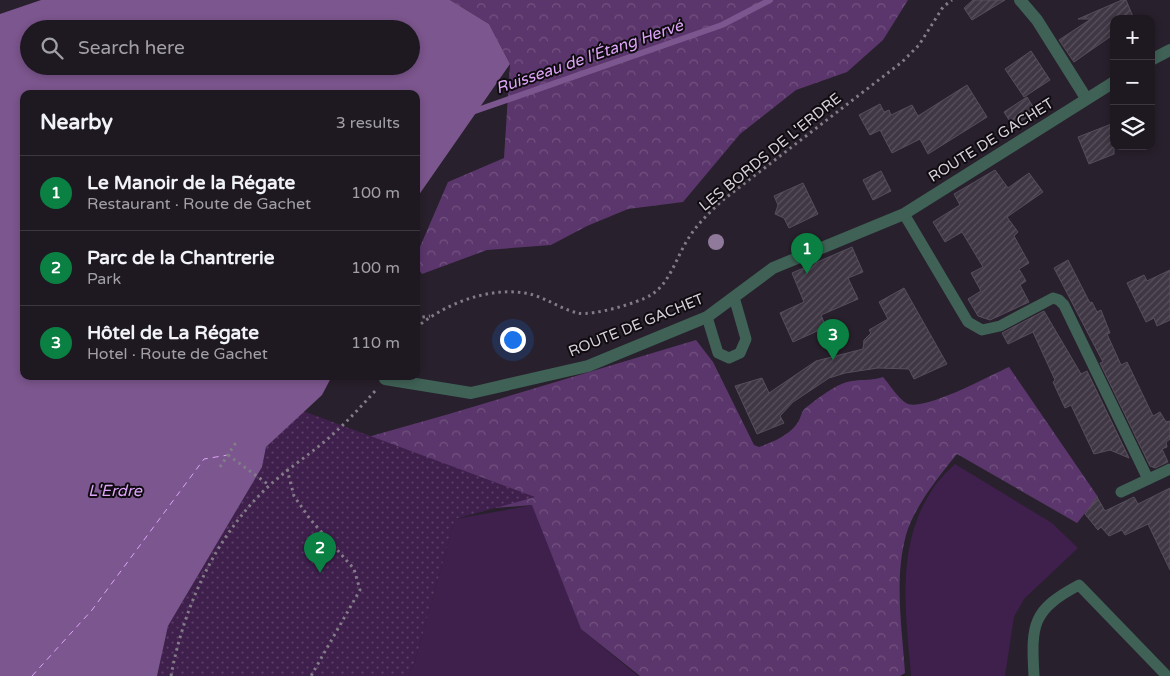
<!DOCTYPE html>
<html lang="en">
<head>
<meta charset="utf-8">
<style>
	:root { --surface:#1e1821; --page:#26212a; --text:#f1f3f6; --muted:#a1a0a5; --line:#3c373f; --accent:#0b8043 }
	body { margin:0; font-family:"Varela Round",sans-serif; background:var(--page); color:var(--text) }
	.controls { position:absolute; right:15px; top:15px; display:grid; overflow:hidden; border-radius:10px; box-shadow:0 2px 8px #0003 }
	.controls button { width:45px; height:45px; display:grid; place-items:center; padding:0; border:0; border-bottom:1px solid var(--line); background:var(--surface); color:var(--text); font:25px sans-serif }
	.you { position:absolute; left:512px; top:339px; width:18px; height:18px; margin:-12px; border:4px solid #fff; border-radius:50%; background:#1a73e8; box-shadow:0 0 0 8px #1a73e833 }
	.badge { display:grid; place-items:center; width:32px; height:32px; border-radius:50%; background:var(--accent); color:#fff; font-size:16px; font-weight:700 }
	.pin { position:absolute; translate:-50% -41px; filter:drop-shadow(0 1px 2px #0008) }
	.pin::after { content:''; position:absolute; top:26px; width:18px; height:15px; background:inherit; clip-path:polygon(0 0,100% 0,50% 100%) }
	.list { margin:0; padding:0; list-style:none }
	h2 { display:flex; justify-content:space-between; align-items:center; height:65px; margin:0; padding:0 20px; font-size:21px }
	h2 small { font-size:16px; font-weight:400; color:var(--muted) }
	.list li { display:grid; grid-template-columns:32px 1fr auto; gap:15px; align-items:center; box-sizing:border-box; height:75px; padding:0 20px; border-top:1px solid var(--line) }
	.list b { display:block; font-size:19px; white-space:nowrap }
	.list p { margin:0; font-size:16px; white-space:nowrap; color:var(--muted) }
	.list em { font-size:16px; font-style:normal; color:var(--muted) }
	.icon { flex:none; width:28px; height:28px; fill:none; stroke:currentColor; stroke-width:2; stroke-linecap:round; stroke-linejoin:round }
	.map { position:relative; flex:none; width:1170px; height:676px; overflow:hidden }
	.search { position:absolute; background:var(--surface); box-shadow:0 2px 8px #0003; left:20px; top:20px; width:400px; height:55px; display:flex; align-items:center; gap:12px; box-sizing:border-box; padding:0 18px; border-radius:28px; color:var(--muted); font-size:19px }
	.panel { position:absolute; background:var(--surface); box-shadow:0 2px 8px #0003; left:20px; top:90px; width:400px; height:290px; border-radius:10px }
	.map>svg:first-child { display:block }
	.grass { fill:#3f1f4c }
	.forest { fill:url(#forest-crowns) }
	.park { fill:url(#park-dots) }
	.water { fill:#7c568e; fill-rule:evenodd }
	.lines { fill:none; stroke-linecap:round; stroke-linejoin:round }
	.stream { stroke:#7c568e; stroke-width:6 }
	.ferry { stroke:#dda5f7; stroke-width:1; stroke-dasharray:6 5; stroke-linecap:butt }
	.building { fill:url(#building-hatch); stroke:#574e5c }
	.path { stroke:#827c86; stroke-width:3; stroke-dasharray:2.5 4; stroke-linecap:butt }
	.lane { stroke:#3f6156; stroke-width:11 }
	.street { stroke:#3f6156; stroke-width:12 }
	.tree { fill:#907a9b }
	.labels { text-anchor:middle; stroke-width:4; stroke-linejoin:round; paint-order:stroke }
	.street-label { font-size:15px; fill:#d6d1d9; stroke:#0f0b10 }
	.water-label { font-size:16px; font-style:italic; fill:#dda5f7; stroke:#0f0b10 }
</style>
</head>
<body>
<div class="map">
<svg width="1170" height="676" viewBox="0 0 1170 676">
	<defs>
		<pattern id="forest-crowns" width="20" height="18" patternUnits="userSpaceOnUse" patternTransform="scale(1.25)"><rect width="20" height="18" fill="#5b366c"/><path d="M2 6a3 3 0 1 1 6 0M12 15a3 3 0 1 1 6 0" fill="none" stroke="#725280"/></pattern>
		<pattern id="park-dots" width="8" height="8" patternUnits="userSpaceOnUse" patternTransform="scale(1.25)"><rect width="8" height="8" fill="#3f1f4c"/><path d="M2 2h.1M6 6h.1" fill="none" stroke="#5a3e65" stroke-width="1.8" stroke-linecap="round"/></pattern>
		<pattern id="building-hatch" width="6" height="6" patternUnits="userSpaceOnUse" patternTransform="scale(1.25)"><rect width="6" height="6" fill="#3f3744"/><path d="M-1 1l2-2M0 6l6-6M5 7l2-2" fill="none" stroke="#5a535e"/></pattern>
	</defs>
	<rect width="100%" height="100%" fill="#28202c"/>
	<g class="grass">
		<path d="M955,464L1052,523L1078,548L1024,599L1014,617L1005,676H911C906,613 895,546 932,490C937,481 947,472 955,464Z"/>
		<polygon points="533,505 581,629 638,676 408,676 415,661 455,519"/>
	</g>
	<g class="forest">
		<polygon points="450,0 908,0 883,40 847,72 796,90 740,134 683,202 628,209 587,226 551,245 487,250 422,274 416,266 416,256 448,182 504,158 510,64 489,24"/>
		<path d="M696,340L713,362L754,445L759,447C773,442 787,436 796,425C802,418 800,411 808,406C820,397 837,383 852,381C864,379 871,381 883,377C890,385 897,397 906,403C922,413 991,375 1009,367L1098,497L1077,523L957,454C939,476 914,507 906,535C894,579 902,627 905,673L900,676H640L581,629L532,505L417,514L157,676L262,467L449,414Z"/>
	</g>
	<polygon class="park" points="303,411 535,497 455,519 415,661 408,676 157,676 168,626 262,467 266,447"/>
	<path class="water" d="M41,0H450L489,24L510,64L416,199V94H24V376H332L322,395L266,447L262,467L168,626L157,676H0V14ZM29,29H411V66H29Z"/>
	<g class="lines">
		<polyline class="stream" points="472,112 722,25 770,0"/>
		<polyline class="ferry" points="32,676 92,610 204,459 228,455"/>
	</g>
	<g class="building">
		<polygon points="973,0 1005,0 972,20 964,8"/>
		<polygon points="1122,0 1126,0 1134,19 1114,19 1114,34 1074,62 1059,40 1091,19 1078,19"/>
		<polygon points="1031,51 1050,80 1024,97 1005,69"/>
		<polygon points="967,85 987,117 928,154 920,139 892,153 880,130 870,135 859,115 880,104 884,112 889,110 891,115 912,105 918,116"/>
		<polygon points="1027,97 1036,112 1013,126 1004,112"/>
		<polygon points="1114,123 1114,154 1089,164 1078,137"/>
		<polygon points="995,170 1008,188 1029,173 1043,192 1007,217 1018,232 1014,236 1029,263 1019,269 1026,281 1020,285 1029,302 990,320 978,316 968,299 981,291 971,273 983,267 962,232 945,242 933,222 960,205 954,194"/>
		<polygon points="881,171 891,191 873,200 863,180"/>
		<polygon points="803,183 818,214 789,228 784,218 775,214 778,205 774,196"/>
		<polygon points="852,247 863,272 848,278 858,299 821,315 826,327 793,342 780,313 804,302 792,273"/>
		<polygon points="1068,260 1090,303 1092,302 1097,312 1101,310 1110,333 1107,334 1121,365 1127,362 1153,416 1160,412 1166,422 1170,421 1170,439 1166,442 1167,447 1162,449 1168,462 1155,468 1150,466 1100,363 1103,362 1054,268"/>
		<polygon points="1170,270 1170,320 1157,326 1154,318 1146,322 1127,283 1144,275 1147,281"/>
		<polygon points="904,288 947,364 914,379 909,369 878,368 845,373 829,378 793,402 780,416 784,423 757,434 735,386 762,378 769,393 816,361 863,349 864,340 871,333 869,330 888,319 879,302"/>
		<polygon points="1044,311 1081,374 1087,371 1129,458 1110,450 1094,454 1071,405 1065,408 1053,382 1055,380 1033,332 1008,344 1002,333"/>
		<polygon points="1170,488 1170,570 1148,524 1125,535 1122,530 1109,536 1101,527 1098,530 1085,514 1097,497 1105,511 1134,497 1138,504"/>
	</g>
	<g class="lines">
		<g class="path">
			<polyline points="416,318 430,316"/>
			<path d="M416,328C444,304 488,287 525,293C544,296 560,309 578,313C593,316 638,303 651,295C670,283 676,258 688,239C697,224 710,212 723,200L902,62L919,45L943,7L952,0"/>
			<polyline points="228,455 269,485"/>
			<polyline points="220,467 237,441"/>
			<polyline points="287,469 294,496 310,519 354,569 360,590 311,676"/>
			<path d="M171,676C184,605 217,533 271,484C288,469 307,456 324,442C343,426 359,409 375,391"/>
		</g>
		<g class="lane">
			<polyline points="904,214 968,322 982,330 1000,326 1053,298 1059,300 1064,305 1148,479"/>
			<polyline points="707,317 718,353 729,358 740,353 746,339 734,297"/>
			<polyline points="1121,492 1170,469"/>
			<path d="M1034,676C1031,624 1032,610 1079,585L1167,676"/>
		</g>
		<g class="street">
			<polyline points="1020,0 1037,20 1086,98"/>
			<polyline points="1151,60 1170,50"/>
			<polyline points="385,379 471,393 588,366 707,317 773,268 904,214 1114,82"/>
		</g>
	</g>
	<circle class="tree" cx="716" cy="242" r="8"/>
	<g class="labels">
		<g class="street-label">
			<text transform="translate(991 140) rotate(-32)" y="5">ROUTE DE GACHET</text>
			<text transform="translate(770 152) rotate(-39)" y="5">LES BORDS DE L'ERDRE</text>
			<text transform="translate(636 325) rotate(-22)" y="5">ROUTE DE GACHET</text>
		</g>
		<g class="water-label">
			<text transform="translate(589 56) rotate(-19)" y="6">Ruisseau de l'Étang Hervé</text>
			<text x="115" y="496">L'Erdre</text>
		</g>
	</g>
</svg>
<div class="controls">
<button>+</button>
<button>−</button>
<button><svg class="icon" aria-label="layers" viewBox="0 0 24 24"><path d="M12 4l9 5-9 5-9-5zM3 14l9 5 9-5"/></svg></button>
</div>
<div class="you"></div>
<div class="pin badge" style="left:807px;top:274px">1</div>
<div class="pin badge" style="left:320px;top:573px">2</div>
<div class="pin badge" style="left:833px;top:360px">3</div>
<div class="search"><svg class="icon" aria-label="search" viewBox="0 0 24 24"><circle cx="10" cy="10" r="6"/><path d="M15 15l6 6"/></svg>Search here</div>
<section class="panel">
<h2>Nearby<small>3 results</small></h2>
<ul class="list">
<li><span class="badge">1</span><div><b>Le Manoir de la Régate</b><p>Restaurant · Route de Gachet</p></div><em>100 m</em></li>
<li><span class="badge">2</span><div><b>Parc de la Chantrerie</b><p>Park</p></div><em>100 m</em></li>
<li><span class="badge">3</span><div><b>Hôtel de La Régate</b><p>Hotel · Route de Gachet</p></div><em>110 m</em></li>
</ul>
</section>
</div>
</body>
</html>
